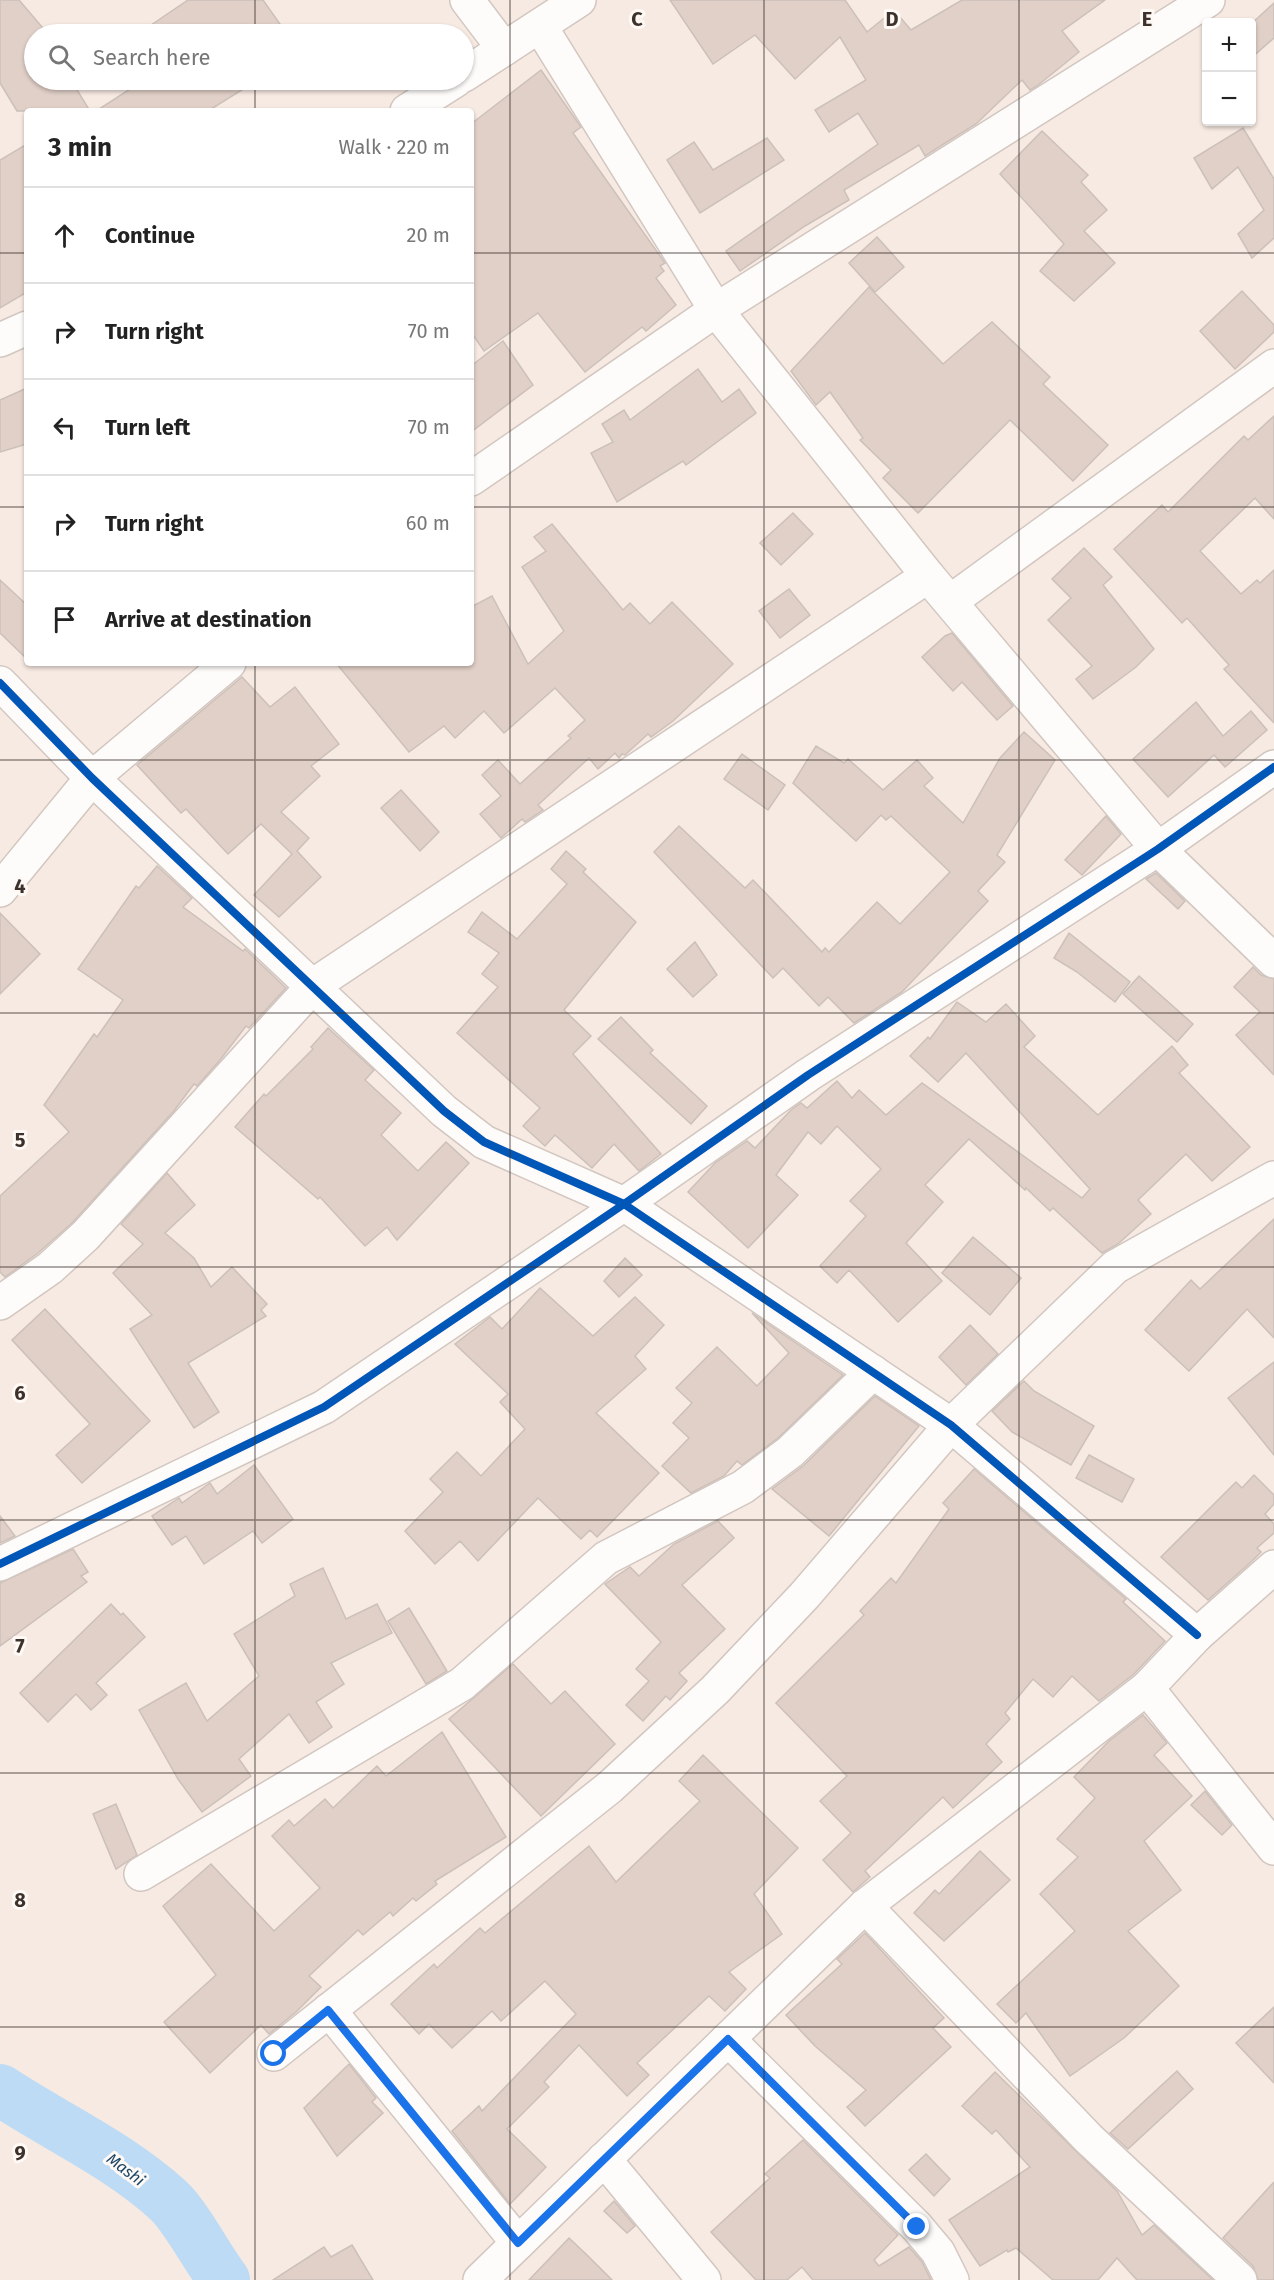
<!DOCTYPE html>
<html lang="en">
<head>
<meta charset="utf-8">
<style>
	:root { --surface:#fff; --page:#f6f6f6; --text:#222; --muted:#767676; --line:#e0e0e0 }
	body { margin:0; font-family:"Fira Sans",sans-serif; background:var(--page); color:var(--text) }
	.controls { position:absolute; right:18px; top:18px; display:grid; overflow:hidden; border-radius:6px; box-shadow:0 2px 4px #0004 }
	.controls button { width:54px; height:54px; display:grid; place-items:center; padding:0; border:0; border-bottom:2px solid var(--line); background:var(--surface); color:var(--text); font:30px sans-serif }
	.stop { position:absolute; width:18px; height:18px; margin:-14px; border:4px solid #1a73e8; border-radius:50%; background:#fff }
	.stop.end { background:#1a73e8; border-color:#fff; box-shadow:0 2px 6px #0008 }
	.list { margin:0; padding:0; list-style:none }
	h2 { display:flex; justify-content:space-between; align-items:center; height:78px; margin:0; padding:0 24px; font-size:26px }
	h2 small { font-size:20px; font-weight:400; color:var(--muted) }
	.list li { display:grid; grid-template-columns:39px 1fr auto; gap:18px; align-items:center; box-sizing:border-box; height:96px; padding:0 24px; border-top:2px solid var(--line) }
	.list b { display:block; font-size:22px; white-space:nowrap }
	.list em { font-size:20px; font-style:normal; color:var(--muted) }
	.icon { flex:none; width:33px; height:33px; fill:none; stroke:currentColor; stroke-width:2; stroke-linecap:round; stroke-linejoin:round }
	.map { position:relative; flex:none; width:1274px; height:2280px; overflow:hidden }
	.search { position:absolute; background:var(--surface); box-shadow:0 2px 4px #0004; left:24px; top:24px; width:450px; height:66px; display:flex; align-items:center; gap:15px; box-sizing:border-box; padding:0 21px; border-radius:33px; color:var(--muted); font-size:22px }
	.panel { position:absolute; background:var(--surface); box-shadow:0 2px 4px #0004; left:24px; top:108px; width:450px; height:558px; border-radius:6px }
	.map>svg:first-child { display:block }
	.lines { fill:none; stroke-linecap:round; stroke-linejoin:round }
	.river { stroke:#bddbf4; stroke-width:52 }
	.building { fill:#e1d0c8; stroke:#ccc0ba; stroke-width:1.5 }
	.minor-casing { stroke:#d2c7c0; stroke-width:36 }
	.minor { stroke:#fefcfb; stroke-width:33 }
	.cycleway-casing { stroke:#fff9f6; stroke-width:11 }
	.cycleway { stroke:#0057b8; stroke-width:8 }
	.route { stroke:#1a73e8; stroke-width:8 }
	.grid { fill:none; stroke:#3d322b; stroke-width:1.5; stroke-opacity:0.55 }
	.labels { text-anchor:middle; stroke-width:6; stroke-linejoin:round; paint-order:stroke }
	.water-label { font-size:16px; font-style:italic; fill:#1a4667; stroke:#fff9f6 }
	.grid-label { font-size:20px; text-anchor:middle; font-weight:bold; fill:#3d322b; stroke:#fff9f6; stroke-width:6; stroke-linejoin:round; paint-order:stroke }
</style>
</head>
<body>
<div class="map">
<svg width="1274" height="2280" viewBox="0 0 1274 2280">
	<rect width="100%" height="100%" fill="#f7eae2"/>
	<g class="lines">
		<path class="river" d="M0,2090C56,2127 119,2155 169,2201C186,2217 208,2259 224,2280"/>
	</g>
	<g class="building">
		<polygon points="0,0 19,0 43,28 34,34 34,80 71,80 90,111 17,111 0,83"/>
		<polygon points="188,0 263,0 287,34 138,34"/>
		<polygon points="670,0 845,0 867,32 894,10 911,30 962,0 1105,0 1062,31 1079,52 1037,86 1030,90 1022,80 976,124 942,145 925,156 919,145 844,190 849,200 805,226 740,271 726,251 878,144 858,113 829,132 815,110 866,80 840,37 795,79 755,35 713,64"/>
		<polygon points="1274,3 1274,38 1251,58 1251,24"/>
		<polygon points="541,70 581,127 573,133 665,263 660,266 664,271 656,278 676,305 646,331 642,327 585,372 538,313 484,351 471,332 471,124"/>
		<polygon points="144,80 258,80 208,111 96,111"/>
		<polygon points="1243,128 1274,179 1274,238 1252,258 1238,234 1264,210 1238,167 1212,189 1194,158"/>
		<polygon points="1042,131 1088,175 1081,182 1107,210 1084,231 1115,263 1074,301 1040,271 1064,244 1000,174"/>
		<polygon points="767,138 784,160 700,213 667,160 694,142 713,170"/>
		<polygon points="27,144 27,292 0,308 0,160"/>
		<polygon points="877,237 904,267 875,292 849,263"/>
		<polygon points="869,287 943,364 992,322 1050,377 1043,384 1108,445 1073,481 1010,420 918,513 883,478 891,470 860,440 863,438 830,392 816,405 791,371"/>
		<polygon points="1242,291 1274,325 1274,332 1235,369 1200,331"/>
		<polygon points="503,341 533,385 471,432 471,366"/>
		<polygon points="698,369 722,402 739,389 756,413 686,465 683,461 617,502 591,453 613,442 602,424 624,410 630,420"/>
		<polygon points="27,388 27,444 0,452 0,400"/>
		<polygon points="1274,416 1274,519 1255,498 1200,551 1241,594 1257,580 1260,583 1274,570 1274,723 1224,669 1229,665 1187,618 1182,623 1114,549 1162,505 1168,512 1244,436 1248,440"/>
		<polygon points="793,513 813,534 781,565 760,543"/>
		<polygon points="552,524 623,610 630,603 650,624 672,602 733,664 673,721 651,737 648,734 625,755 622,754 619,758 615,753 598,769 589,758 538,805 543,810 525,822 522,819 501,838 480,814 501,796 482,775 498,760 520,784 571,738 568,736 585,720 555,688 504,733 484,711 455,738 444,726 409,752 336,663 471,663 471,607 492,596 528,664 564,631 522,567 546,551 534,537"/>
		<polygon points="1084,548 1112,577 1103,585 1154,649 1136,667 1093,699 1076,679 1092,666 1048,620 1071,598 1052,579"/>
		<polygon points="0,580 27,605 27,659 0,633"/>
		<polygon points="789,589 810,615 780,638 759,611"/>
		<polygon points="952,633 1013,706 997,720 962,682 953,691 922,657 945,636"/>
		<polygon points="242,677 270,707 295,687 339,744 311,766 320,776 281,812 309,838 297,851 321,877 279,917 254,895 292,854 261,824 228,854 186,809 181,813 137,765"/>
		<polygon points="1196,702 1223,736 1251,711 1267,730 1225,767 1214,755 1168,797 1133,759"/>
		<polygon points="1024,732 1055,760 997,855 1005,862 978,891 988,901 902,992 854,1023 828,997 819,1006 783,968 773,978 654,852 679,826 745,888 753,880 822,952 825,948 829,952 877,902 900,924 950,872 891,816 886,820 881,815 856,841 793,783 816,746 844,763 848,759 883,790 917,760 933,778 924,786 963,823 1000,758"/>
		<polygon points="742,754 785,785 768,810 724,779"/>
		<polygon points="401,790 439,832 420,851 381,808"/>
		<polygon points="1106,816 1121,834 1082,875 1065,860"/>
		<polygon points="566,851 586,869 583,872 636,922 564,1010 591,1036 573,1054 661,1154 639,1171 614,1144 592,1168 555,1135 545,1146 523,1126 540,1108 457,1033 498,987 482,974 499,953 468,932 482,912 517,939 567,884 551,869"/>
		<polygon points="157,866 192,898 183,907 243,951 245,949 286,988 249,1028 246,1026 220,1060 197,1086 194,1084 173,1112 72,1223 38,1253 5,1277 0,1272 0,1196 69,1132 44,1105 94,1034 97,1037 123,1000 78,969 136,886 139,888"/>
		<polygon points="1156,873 1185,901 1178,909 1146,879"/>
		<polygon points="0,913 40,954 0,994"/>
		<polygon points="1069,933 1130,982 1115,1002 1077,972 1054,958"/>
		<polygon points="695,942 717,975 693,997 667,969"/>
		<polygon points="1253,967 1261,975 1274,979 1274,1075 1236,1035 1260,1012 1234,987"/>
		<polygon points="1139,976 1193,1024 1177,1042 1123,994"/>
		<polygon points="957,1002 986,1022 1006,1004 1035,1036 1024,1047 1098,1115 1172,1046 1188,1065 1179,1073 1250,1147 1212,1181 1186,1154 1138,1200 1151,1214 1118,1244 1102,1253 1053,1208 1050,1211 1026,1188 1025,1190 969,1139 925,1185 943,1202 906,1243 942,1281 898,1322 849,1270 837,1283 820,1266 866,1216 850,1201 881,1169 837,1126 821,1144 808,1132 776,1175 798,1195 748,1248 688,1192 715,1163 747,1141 755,1148 791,1110 801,1103 807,1108 837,1081 852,1098 859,1090 886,1115 922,1083 1082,1198 1090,1189 966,1053 938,1082 910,1056 928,1037 930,1039"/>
		<polygon points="621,1017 653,1050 650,1053 707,1106 691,1124 598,1039"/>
		<polygon points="328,1028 374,1070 365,1080 401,1113 381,1135 418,1171 446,1142 469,1163 397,1240 387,1227 365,1246 320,1197 318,1199 235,1127 264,1094 266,1096 313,1049 311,1047"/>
		<polygon points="167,1173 195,1205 165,1233 194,1258 211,1287 232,1267 267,1304 261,1310 266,1316 188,1363 219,1412 194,1428 130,1329 152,1315 113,1273 143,1244 121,1224"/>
		<polygon points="1274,1219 1274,1338 1247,1309 1189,1371 1145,1330 1191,1280 1200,1289"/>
		<polygon points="973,1237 1021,1278 990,1315 942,1273"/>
		<polygon points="625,1258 642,1275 619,1297 604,1281"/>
		<polygon points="540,1288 593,1336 635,1297 664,1325 635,1356 646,1369 596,1413 659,1473 597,1537 590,1530 581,1539 538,1498 478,1561 460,1541 435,1564 405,1531 443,1492 430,1479 457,1452 481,1476 525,1429 500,1402 508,1394 455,1344 490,1317 502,1329"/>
		<polygon points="45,1309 150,1421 82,1483 56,1455 90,1424 12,1340"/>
		<polygon points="752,1313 843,1375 778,1438 742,1465 737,1461 724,1476 691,1493 662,1466 689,1438 673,1423 692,1403 676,1388 717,1347 757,1386 789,1353"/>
		<polygon points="970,1325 998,1354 966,1385 939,1357"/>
		<polygon points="1274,1362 1274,1455 1228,1398"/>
		<polygon points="1024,1381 1034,1391 1094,1426 1071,1465 1012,1432 992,1411"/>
		<polygon points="875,1396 919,1426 829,1536 772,1489 803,1466"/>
		<polygon points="1089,1455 1134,1479 1122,1502 1076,1478"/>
		<polygon points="254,1465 293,1519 262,1543 253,1531 204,1564 186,1536 172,1545 152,1516 179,1498 182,1503 210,1483 217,1494"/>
		<polygon points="974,1469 1126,1599 1123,1602 1165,1641 1134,1674 1099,1701 1072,1676 1053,1697 1033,1679 1005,1713 1010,1719 986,1744 1002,1762 953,1808 943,1797 865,1871 870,1877 853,1892 823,1860 851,1833 820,1801 847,1776 776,1703 864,1615 860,1611 891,1578 896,1583 949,1509 943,1503"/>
		<polygon points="1254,1475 1274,1495 1274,1504 1265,1514 1274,1524 1274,1533 1257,1548 1261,1552 1251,1562 1208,1600 1161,1557 1236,1482 1242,1488"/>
		<polygon points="0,1516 15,1536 0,1543"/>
		<polygon points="718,1521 734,1538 682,1585 725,1629 679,1673 687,1681 670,1700 666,1696 643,1721 626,1705 649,1681 636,1669 661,1642 605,1584 630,1567 639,1576 674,1544"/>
		<polygon points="73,1549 88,1572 81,1576 87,1582 0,1646 0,1583"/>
		<polygon points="323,1568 346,1619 377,1604 392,1633 331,1663 344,1684 316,1702 332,1727 309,1743 289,1714 239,1759 251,1776 202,1812 178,1779 139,1710 186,1683 207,1721 259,1676 234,1634 295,1596 290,1584"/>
		<polygon points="111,1604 121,1615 123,1613 145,1637 96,1683 107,1695 91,1710 76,1694 48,1722 20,1693"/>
		<polygon points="409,1608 447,1671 426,1684 388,1621"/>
		<polygon points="513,1664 551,1704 565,1691 615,1744 541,1816 449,1719"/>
		<polygon points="1143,1715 1167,1743 1154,1755 1192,1796 1144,1841 1181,1890 1128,1931 1179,1986 1124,2038 1070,2076 1026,2013 1016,2023 997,2004 1075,1931 1040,1894 1078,1857 1057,1839 1095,1798 1074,1777 1109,1741"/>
		<polygon points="442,1732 506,1837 435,1881 437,1884 416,1901 413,1898 393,1916 390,1912 363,1935 358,1930 309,1976 321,1987 296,2012 269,2034 261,2025 210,2073 164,2022 216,1975 163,1906 211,1864 274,1931 320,1888 272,1836 289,1820 294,1826 325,1799 333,1808 377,1766 386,1776"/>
		<polygon points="703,1755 798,1848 754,1894 782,1934 729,1972 746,1989 725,2011 709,1996 637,2063 649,2075 627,2096 579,2045 544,2082 549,2087 507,2129 546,2167 510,2204 452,2131 479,2106 482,2111 576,2014 545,1981 501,2021 492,2011 452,2048 429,2024 419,2034 391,2004 434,1964 437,1968 480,1928 485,1933 589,1846 616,1882 700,1801 679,1781"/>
		<polygon points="1205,1791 1232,1825 1222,1835 1191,1805"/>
		<polygon points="116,1804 137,1855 116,1869 93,1814"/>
		<polygon points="980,1851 1010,1880 944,1941 914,1913 935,1890 939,1894"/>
		<polygon points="865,1933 944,2018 933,2028 951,2047 865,2126 847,2107 866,2090 815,2046 786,2015 842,1964 837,1959"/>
		<polygon points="1274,2007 1274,2083 1236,2043"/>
		<polygon points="349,2064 376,2098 372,2102 383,2113 337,2156 304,2108"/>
		<polygon points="1177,2071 1193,2089 1128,2149 1110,2133"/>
		<polygon points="995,2072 1117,2191 1142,2235 1154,2225 1213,2280 1137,2280 1117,2258 1098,2280 1053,2280 1016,2248 1008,2252 1007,2250 980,2266 949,2220 1030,2167 996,2130 992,2134 962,2106"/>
		<polygon points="803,2140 898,2235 874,2260 879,2266 909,2247 922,2262 931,2280 813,2280 802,2267 787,2280 756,2280 711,2232 770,2178 765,2174"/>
		<polygon points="926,2154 950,2179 934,2196 909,2170"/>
		<polygon points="1274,2182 1274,2280 1258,2280 1253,2266 1223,2238"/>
		<polygon points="614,2201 635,2226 627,2233 604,2211"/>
		<polygon points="569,2238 587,2255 612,2280 529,2280"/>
		<polygon points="352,2245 373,2280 273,2280 324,2247 331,2257"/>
	</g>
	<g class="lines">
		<defs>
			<g id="minor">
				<polyline points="467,0 504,49"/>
				<polyline points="540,26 716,310 928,576 1158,849 1274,961"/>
				<polyline points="464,75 579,0"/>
				<polyline points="407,111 456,80"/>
				<polyline points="0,340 27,328"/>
				<polyline points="471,479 716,310 1208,0"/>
				<polyline points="951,601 1274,366"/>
				<polyline points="0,683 92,778 444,1111 484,1142 624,1204 951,1425 1197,1635"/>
				<polyline points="0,890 92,778 229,663"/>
				<polyline points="0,1303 50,1268 85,1236 314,985 928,576"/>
				<polyline points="0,1564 324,1407 624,1204 808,1075 1158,849 1274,767"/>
				<polyline points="1147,1688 1274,1848"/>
				<polyline points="141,1874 462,1684 606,1558 743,1487 790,1452 873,1372"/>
				<polyline points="865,1906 1089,2139 1240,2280"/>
				<polyline points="329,2010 518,2243"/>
				<polyline points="728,2039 917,2227 938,2252 952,2280"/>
				<polyline points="274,2054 610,1787 715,1690 804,1596 951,1425 1115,1267 1274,1178"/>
				<polyline points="604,2159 704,2280"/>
				<polyline points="480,2280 865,1906 1147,1688 1197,1635 1274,1567"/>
			</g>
		</defs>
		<use href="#minor" class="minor-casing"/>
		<use href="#minor" class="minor"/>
		<defs>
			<g id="cycleway">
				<polyline points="0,683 92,778 444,1111 484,1142 624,1204 951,1425 1197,1635"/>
				<polyline points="0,1564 324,1407 624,1204 808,1075 1158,849 1274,767"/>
			</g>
		</defs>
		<use href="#cycleway" class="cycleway-casing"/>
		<use href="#cycleway" class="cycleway"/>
	</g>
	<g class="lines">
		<polyline class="route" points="274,2054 328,2010 518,2243 728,2039 917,2227"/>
	</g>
	<path class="grid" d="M255,0V34M510,0V2280M764,0V2280M1019,0V2280M255,80V111M0,253H27M471,253H1274M0,507H27M471,507H1274M255,663V2280M0,760H1274M0,1013H1274M0,1267H1274M0,1520H1274M0,1773H1274M0,2027H1274"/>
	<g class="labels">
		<g class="water-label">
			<text transform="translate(126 2169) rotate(37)" y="6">Mashi</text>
		</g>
	</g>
	<g class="grid-label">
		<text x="637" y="26">C</text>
		<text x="892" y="26">D</text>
		<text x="1147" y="26">E</text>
		<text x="20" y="893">4</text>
		<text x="20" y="1147">5</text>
		<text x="20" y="1400">6</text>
		<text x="20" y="1653">7</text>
		<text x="20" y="1907">8</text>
		<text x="20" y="2160">9</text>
	</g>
</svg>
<div class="controls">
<button>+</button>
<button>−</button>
</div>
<div class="stop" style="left:274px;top:2054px"></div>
<div class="stop end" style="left:917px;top:2227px"></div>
<div class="search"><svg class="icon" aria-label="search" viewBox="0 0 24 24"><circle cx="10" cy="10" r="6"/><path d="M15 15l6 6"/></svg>Search here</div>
<section class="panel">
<h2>3 min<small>Walk · 220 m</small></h2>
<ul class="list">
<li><svg class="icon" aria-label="ahead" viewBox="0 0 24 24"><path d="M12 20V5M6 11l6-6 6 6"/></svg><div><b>Continue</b></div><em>20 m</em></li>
<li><svg class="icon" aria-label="right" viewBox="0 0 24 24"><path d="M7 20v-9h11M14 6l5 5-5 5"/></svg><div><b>Turn right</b></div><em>70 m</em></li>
<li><svg class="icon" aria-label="left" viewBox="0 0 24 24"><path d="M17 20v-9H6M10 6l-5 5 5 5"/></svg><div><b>Turn left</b></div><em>70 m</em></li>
<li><svg class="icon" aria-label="right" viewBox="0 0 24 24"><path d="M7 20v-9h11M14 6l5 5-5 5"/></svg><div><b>Turn right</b></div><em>60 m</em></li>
<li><svg class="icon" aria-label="arrive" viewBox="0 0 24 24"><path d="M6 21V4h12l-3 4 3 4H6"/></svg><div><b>Arrive at destination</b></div></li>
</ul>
</section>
</div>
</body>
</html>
